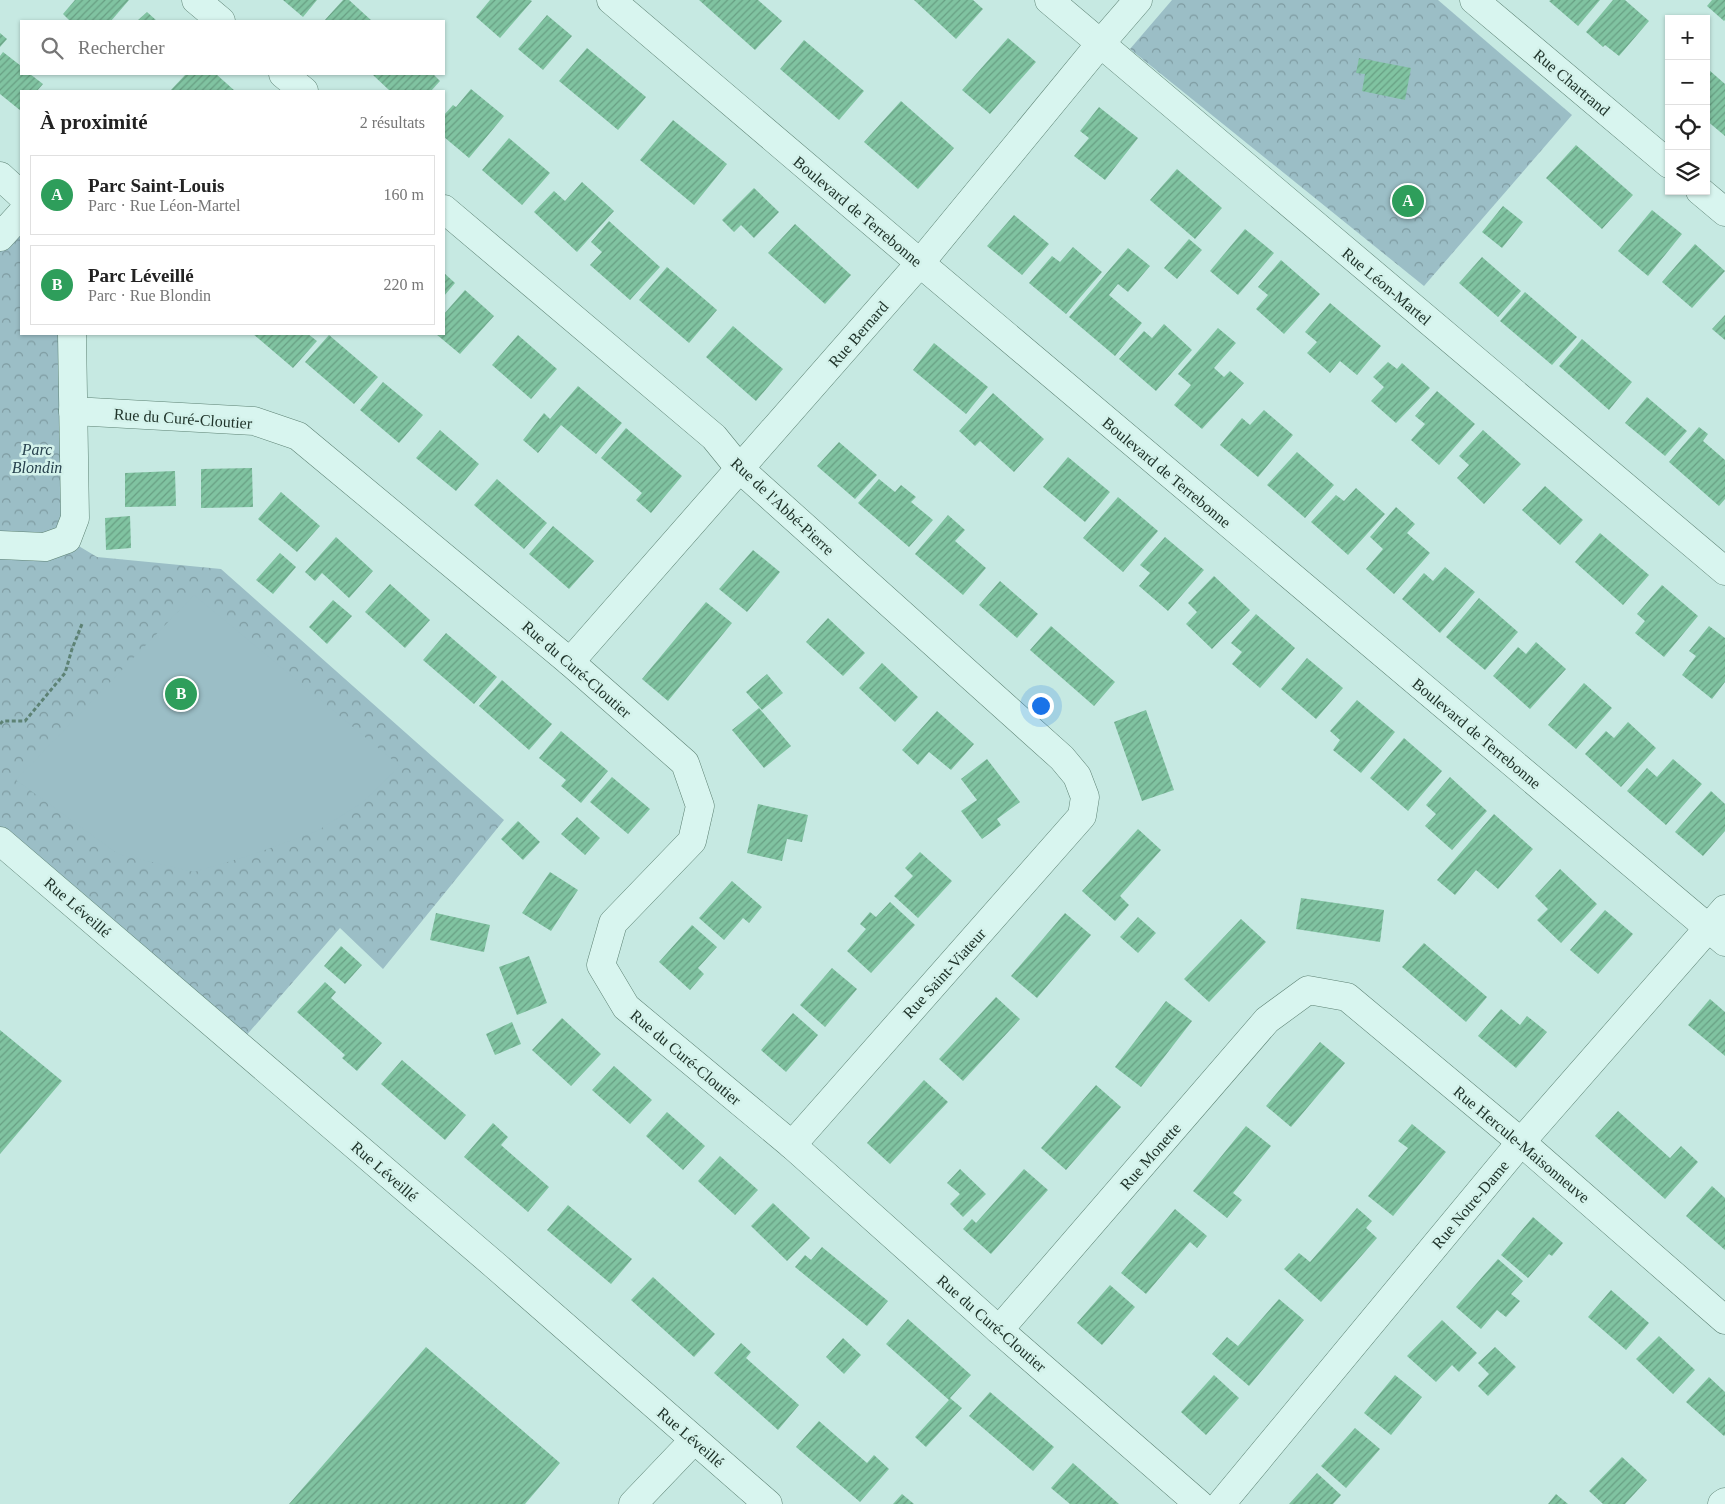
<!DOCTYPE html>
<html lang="fr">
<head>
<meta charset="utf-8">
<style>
	:root { --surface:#fff; --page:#f6f6f6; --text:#222; --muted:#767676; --line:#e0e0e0; --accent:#ea580c }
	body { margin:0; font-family:"Times New Roman",serif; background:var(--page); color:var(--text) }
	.controls { position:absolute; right:15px; top:15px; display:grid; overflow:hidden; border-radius:0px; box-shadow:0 1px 4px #0004 }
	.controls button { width:45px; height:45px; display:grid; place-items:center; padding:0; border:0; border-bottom:1px solid var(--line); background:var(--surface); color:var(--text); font:25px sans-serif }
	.you { position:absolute; left:1040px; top:705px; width:18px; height:18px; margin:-12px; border:4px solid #fff; border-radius:50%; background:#1a73e8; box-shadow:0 0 0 8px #1a73e833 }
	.badge { display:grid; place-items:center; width:32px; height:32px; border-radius:50%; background:var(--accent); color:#fff; font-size:16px; font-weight:700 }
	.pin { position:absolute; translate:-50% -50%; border:2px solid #fff; box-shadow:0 1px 5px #0006 }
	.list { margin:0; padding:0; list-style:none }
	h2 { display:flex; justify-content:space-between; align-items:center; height:65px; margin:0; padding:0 20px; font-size:21px }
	h2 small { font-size:16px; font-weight:400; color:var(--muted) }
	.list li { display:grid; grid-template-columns:32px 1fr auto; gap:15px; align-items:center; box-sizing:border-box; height:80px; margin:0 10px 10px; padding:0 10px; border:1px solid var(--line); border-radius:0px }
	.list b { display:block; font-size:19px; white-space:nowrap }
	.list p { margin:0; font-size:16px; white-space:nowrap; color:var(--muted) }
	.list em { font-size:16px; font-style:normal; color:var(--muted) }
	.icon { flex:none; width:28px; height:28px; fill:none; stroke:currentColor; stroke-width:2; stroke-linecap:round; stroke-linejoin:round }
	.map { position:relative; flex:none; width:1725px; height:1504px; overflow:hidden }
	.search { position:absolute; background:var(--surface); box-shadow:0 1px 4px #0004; left:20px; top:20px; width:425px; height:55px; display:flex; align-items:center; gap:12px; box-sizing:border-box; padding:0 18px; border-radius:0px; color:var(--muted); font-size:19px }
	.panel { position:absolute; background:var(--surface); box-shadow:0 1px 4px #0004; left:20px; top:90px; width:425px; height:245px; border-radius:0px }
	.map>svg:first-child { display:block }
	.park { fill:url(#park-crowns) }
	.pitch { fill:#9bbec6 }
	.building { fill:url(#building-hatch) }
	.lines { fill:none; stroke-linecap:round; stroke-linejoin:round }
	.minor-casing { stroke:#5d8274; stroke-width:29 }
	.path { stroke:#5d8274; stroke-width:3; stroke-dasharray:4 2.5; stroke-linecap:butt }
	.minor { stroke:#d8f5ef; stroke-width:28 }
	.labels { text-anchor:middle; stroke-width:5; stroke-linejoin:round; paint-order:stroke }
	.street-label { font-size:16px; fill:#20342b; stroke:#d4f2eb }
	.park-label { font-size:16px; font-style:italic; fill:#28424e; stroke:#d4f2eb }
</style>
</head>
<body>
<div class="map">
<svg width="1725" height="1504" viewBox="0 0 1725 1504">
	<defs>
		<pattern id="park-crowns" width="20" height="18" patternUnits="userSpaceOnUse" patternTransform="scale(1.25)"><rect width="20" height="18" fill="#9bbec6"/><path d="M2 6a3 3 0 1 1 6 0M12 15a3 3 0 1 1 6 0" fill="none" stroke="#7e9ba1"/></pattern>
		<pattern id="building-hatch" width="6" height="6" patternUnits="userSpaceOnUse" patternTransform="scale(1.25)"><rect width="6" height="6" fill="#80c3a1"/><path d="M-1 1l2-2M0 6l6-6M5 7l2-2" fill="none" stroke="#689f83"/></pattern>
	</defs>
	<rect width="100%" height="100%" fill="#c6e9e2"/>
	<g class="park">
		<polygon points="1172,0 1438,0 1572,115 1424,286 1130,49"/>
		<polygon points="21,214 21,334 72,334 67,539 97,557 221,569 504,820 383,969 340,928 238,1045 0,841 0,237"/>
	</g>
	<polygon class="pitch" points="194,595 400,766 362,803 317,831 251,855 194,872 118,854 16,780"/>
	<g class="building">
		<polygon points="75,0 129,0 111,21 70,21 63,14"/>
		<polygon points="283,0 317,0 303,17"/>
		<polygon points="343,0 349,0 372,21 324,21"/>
		<polygon points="490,0 530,0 532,1 500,38 476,17"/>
		<polygon points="699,0 758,0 782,21 755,50"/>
		<polygon points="914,0 973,0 983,9 956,39"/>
		<polygon points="1551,0 1600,0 1578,26 1549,1"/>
		<polygon points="1613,0 1625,0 1649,21 1619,56 1605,45 1603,47 1586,32"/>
		<polygon points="1712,0 1725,0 1725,20 1724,21 1707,6"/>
		<polygon points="147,12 157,21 137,21"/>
		<polygon points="547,15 572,36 543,70 518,49"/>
		<polygon points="0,33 7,39 0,47"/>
		<polygon points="1008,38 1036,62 990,114 962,90"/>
		<polygon points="804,40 864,91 839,120 780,69"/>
		<polygon points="587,48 646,97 618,130 559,81"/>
		<polygon points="3,52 21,66 21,74 30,74 43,84 37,91 21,91 21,111 0,94 0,56"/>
		<polygon points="1359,58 1411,68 1405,100 1362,91 1365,74 1356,73"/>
		<polygon points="1709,70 1725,84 1725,136 1706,120 1706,73"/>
		<polygon points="186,74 216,74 235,91 170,91"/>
		<polygon points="374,74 433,74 440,81 431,91 390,91 373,75"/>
		<polygon points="471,89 504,116 469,158 444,137 444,115 453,105 456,107"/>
		<polygon points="901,101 954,148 918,189 864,142"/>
		<polygon points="1099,107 1138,138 1105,180 1074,156 1089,138 1080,131"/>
		<polygon points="673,120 727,164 694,205 640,160"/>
		<polygon points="509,138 550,173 522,205 482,170"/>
		<polygon points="1576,145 1633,195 1602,229 1546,178"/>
		<polygon points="1177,169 1222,208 1195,239 1150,200"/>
		<polygon points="582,182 614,211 577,252 534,212 554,191 565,201"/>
		<polygon points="754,188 779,212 754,238 741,225 734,232 722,220"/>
		<polygon points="1503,206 1523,222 1502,248 1482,232"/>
		<polygon points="1652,210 1682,234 1648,276 1618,251"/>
		<polygon points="1014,215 1049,244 1022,275 987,246"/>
		<polygon points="609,221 660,267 630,300 590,265 602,252 591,242"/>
		<polygon points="795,224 851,275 825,304 768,253"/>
		<polygon points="1245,229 1274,253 1238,295 1210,271"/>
		<polygon points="1189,239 1202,250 1177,279 1164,268"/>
		<polygon points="1695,244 1725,271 1692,308 1662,282"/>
		<polygon points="1073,247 1102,272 1066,314 1029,283 1052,256 1060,262"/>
		<polygon points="1128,248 1150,266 1128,292 1118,284 1109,295 1142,323 1115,356 1069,317"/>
		<polygon points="1482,257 1521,291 1498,317 1459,283"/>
		<polygon points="1281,260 1320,294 1284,334 1256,309 1268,295 1258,287"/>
		<polygon points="667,267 717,310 689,343 639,300"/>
		<polygon points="444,273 455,283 444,296"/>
		<polygon points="465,290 494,316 460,354 436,334 444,334 444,314"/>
		<polygon points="1525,292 1577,337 1552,365 1500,321"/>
		<polygon points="1330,303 1381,346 1357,375 1340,361 1330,373 1307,353 1317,342 1305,332"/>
		<polygon points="1725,315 1725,340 1712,329"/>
		<polygon points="1164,324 1192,350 1156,391 1119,359 1144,331 1152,338"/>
		<polygon points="733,326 783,369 756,401 706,357"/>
		<polygon points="1218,328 1236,343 1214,368 1224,377 1230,371 1244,383 1202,429 1174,405 1191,385 1178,374"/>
		<polygon points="253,334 308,334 317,341 293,368"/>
		<polygon points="329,335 378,377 354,404 305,362"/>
		<polygon points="518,335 557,369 531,399 492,365"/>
		<polygon points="1582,339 1632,382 1609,410 1559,366"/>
		<polygon points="934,343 988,387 966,414 913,370"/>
		<polygon points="1388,362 1397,369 1402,363 1430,388 1396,423 1371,401 1384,387 1373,377"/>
		<polygon points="383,382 423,415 399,443 360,410"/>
		<polygon points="578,386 622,423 596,454 561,425 538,453 523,440 544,413 550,419"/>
		<polygon points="1437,391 1475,424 1439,465 1411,440 1425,424 1415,416"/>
		<polygon points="993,393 1044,439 1014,472 980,441 975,446 959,431"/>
		<polygon points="1647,397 1687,431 1665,456 1625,423"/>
		<polygon points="1264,410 1293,435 1258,477 1220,445 1242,418 1250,425"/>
		<polygon points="1699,427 1708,434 1703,441 1725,460 1725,499 1719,506 1669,462"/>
		<polygon points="626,428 682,476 651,513 636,500 642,493 601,458"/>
		<polygon points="440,430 479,464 456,491 416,458"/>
		<polygon points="1483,430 1521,464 1484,504 1457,478 1469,465 1459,456"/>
		<polygon points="839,442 877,475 855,499 817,466"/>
		<polygon points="1297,452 1334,485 1305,518 1267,485"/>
		<polygon points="1068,457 1110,492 1085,522 1043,487"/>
		<polygon points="252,468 253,507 201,508 201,469"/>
		<polygon points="175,471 176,506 125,507 125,473"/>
		<polygon points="497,479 547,523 524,549 474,505"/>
		<polygon points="879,479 895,492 901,485 916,497 911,502 933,520 909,547 858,503"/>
		<polygon points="1545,486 1583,520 1560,545 1522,510"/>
		<polygon points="1356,488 1385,514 1348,555 1311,522 1336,495 1344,501"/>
		<polygon points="281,492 320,526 297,552 258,519"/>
		<polygon points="1118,497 1158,531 1123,572 1083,538"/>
		<polygon points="1396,507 1415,524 1407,533 1430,553 1394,594 1366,569 1383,549 1370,537"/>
		<polygon points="948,515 965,530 955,541 986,568 963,595 915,554"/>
		<polygon points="130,516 131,548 106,550 105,518"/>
		<polygon points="553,526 594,561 569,589 529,554"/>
		<polygon points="1600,533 1649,575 1623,605 1575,562"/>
		<polygon points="336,537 373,571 349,598 322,573 315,581 305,572"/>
		<polygon points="1165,537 1204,570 1168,611 1139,586 1150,573 1140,565"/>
		<polygon points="753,550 780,572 747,612 719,589"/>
		<polygon points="280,553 296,567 273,594 256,580"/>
		<polygon points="1445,567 1475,592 1440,633 1402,599 1424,573 1433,581"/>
		<polygon points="1214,576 1250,610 1212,649 1186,624 1197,612 1188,603"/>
		<polygon points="1000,581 1038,614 1017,638 979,605"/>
		<polygon points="390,584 430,620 405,648 365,612"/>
		<polygon points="1662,585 1698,616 1664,657 1635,633 1645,621 1637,614"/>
		<polygon points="1479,598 1518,632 1485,670 1446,637"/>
		<polygon points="333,600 352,616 327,644 309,627"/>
		<polygon points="706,602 732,623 668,701 642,679"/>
		<polygon points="1256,614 1295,648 1260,688 1232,664 1242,652 1231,643"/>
		<polygon points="828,618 865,653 843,676 806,642"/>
		<polygon points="1051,626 1115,682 1094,706 1030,650"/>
		<polygon points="1709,626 1725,638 1725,682 1712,699 1682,675 1696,656 1689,651"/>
		<polygon points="446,633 497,677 474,704 423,660"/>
		<polygon points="1536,642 1566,669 1530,709 1493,676 1518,647 1526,654"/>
		<polygon points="1307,658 1343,688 1316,719 1281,689"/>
		<polygon points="882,663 918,697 895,722 859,688"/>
		<polygon points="767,674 783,693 762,710 746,692"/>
		<polygon points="502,680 552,724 529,750 479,706"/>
		<polygon points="1584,683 1612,708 1576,749 1548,725"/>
		<polygon points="1357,700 1395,732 1361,773 1333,750 1340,740 1330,731"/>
		<polygon points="759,708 791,746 764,768 732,730"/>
		<polygon points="1146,710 1174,790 1142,801 1114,722"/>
		<polygon points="937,711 974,744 951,770 929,752 918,765 902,750"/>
		<polygon points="1628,722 1656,748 1621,787 1585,754 1606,731 1614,738"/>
		<polygon points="561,731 608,771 581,803 561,786 566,780 539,758"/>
		<polygon points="1404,738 1442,771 1408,811 1370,778"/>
		<polygon points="987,759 1020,802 997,819 1001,825 982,839 961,811 977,800 961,779"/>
		<polygon points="1673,759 1702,784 1666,825 1627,791 1647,768 1657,777"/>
		<polygon points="612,777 650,809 628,834 590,802"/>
		<polygon points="1450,777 1487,811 1452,850 1425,826 1436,814 1426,805"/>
		<polygon points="1711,791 1725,804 1725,831 1703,856 1675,832"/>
		<polygon points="758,804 808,815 802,842 787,839 782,861 747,853"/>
		<polygon points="1494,814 1533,849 1498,889 1476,870 1455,895 1437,880"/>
		<polygon points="577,817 600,838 585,855 561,834"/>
		<polygon points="518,821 540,842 523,860 501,839"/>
		<polygon points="1138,829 1161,850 1120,896 1129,905 1115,921 1082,891"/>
		<polygon points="920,852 952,881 918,918 894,896 913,876 905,868"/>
		<polygon points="1560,869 1597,904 1561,943 1537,920 1548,909 1535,896"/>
		<polygon points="550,872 578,890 551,931 522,913"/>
		<polygon points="732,881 762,907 749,923 743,918 724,940 699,918"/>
		<polygon points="1301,898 1384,910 1380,942 1296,929"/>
		<polygon points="890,902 915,925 871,973 847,951 866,929 860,924 870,912 876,917"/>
		<polygon points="1605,910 1633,934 1598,974 1570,950"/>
		<polygon points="436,913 490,925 484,952 430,940"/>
		<polygon points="1065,913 1091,935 1037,998 1011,976"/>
		<polygon points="1138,917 1156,933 1138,953 1120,937"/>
		<polygon points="1241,919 1266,942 1209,1002 1184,979"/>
		<polygon points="692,925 717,947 698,968 704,974 690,990 659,962"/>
		<polygon points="1424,943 1487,997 1466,1022 1402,967"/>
		<polygon points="341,946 362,965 345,984 324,966"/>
		<polygon points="529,956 547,1003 517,1015 499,967"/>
		<polygon points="832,968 857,989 825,1027 800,1005"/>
		<polygon points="325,982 336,992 331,998 382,1043 357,1071 342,1058 345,1055 297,1012"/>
		<polygon points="996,997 1020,1019 963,1081 939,1059"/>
		<polygon points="1710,999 1725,1012 1725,1056 1688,1025"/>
		<polygon points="1166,1001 1192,1021 1141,1087 1115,1067"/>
		<polygon points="1501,1009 1520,1025 1527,1016 1547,1032 1516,1068 1478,1036"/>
		<polygon points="793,1013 818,1035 786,1072 761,1050"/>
		<polygon points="562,1018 601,1054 571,1086 532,1050"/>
		<polygon points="512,1022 521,1044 495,1055 486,1034"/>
		<polygon points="0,1030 62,1081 0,1154"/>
		<polygon points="1320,1042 1345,1063 1291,1127 1266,1106"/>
		<polygon points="402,1060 466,1115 445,1140 381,1084"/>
		<polygon points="614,1066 652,1100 630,1124 592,1090"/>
		<polygon points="924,1080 948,1102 890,1164 867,1143"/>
		<polygon points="1096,1085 1121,1107 1066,1170 1041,1148"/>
		<polygon points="1618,1111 1670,1158 1681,1146 1698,1162 1665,1199 1595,1136"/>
		<polygon points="667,1112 705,1146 683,1170 646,1136"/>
		<polygon points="493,1123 508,1137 501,1145 549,1187 528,1212 464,1157"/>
		<polygon points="1412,1124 1446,1152 1393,1216 1368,1196 1408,1148 1398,1141"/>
		<polygon points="1246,1126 1271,1146 1233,1193 1242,1200 1227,1218 1193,1191"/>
		<polygon points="720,1156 758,1190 735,1215 698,1181"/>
		<polygon points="960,1169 986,1194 963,1217 950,1204 960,1194 947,1183"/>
		<polygon points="1024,1169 1048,1190 991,1254 963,1229 972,1219 976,1223"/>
		<polygon points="1712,1186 1725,1198 1725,1250 1686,1216"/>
		<polygon points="773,1203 810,1238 787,1261 751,1226"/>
		<polygon points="568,1205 632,1259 611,1284 547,1230"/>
		<polygon points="1357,1208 1372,1221 1366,1228 1377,1238 1321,1302 1284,1269 1299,1253 1310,1262"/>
		<polygon points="1175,1209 1207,1236 1197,1248 1190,1242 1146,1294 1121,1273"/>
		<polygon points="1533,1217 1563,1243 1552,1256 1549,1254 1528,1278 1501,1255"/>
		<polygon points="822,1247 888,1301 867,1326 795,1267 805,1255 811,1260"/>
		<polygon points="1498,1259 1523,1281 1511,1294 1520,1301 1506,1317 1497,1310 1481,1329 1456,1307"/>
		<polygon points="653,1277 715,1334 694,1357 631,1300"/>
		<polygon points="1110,1285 1135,1307 1102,1345 1077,1323"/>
		<polygon points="1611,1290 1649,1323 1626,1350 1588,1317"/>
		<polygon points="1279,1299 1304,1320 1249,1386 1212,1354 1227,1337 1238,1346"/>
		<polygon points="908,1319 971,1375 950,1398 962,1408 926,1447 915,1437 949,1400 886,1344"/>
		<polygon points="1442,1320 1477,1353 1459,1372 1452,1365 1436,1382 1407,1356"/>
		<polygon points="1659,1336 1695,1370 1673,1394 1636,1359"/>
		<polygon points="843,1338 861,1355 844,1374 826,1357"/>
		<polygon points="741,1343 751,1352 746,1358 799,1405 778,1430 714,1373"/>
		<polygon points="426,1347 560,1463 525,1504 289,1504"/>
		<polygon points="1495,1347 1516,1367 1488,1396 1478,1386 1489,1374 1478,1363"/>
		<polygon points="1214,1375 1239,1398 1206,1435 1181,1412"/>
		<polygon points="1395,1375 1422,1397 1391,1435 1364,1413"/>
		<polygon points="1709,1377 1725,1392 1725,1435 1724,1436 1686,1402"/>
		<polygon points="990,1392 1054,1447 1033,1471 969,1416"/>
		<polygon points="819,1421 867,1463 874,1455 889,1469 860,1502 796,1447"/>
		<polygon points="1355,1428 1380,1449 1346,1488 1321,1466"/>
		<polygon points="1622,1457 1647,1480 1625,1504 1603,1504 1589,1491"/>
		<polygon points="1073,1463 1119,1504 1070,1504 1051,1488"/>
		<polygon points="1317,1473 1341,1495 1333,1504 1289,1504"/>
		<polygon points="902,1494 914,1504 893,1504"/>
		<polygon points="1556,1494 1568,1504 1548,1504"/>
	</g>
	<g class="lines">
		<defs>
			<g id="minor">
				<polyline points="196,0 221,21"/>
				<polyline points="611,0 920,263 1725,942"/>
				<polyline points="1049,0 1725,571"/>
				<polyline points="1474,0 1669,164"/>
				<polyline points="283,74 304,91"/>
				<polyline points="0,176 21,195"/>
				<polyline points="1700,191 1725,212"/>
				<polyline points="444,209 714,437 740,469 1062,758 1077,776 1085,797 1082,816 792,1145"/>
				<polyline points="0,237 21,214"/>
				<polyline points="73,411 254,421 298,436 570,662 685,763 700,806 692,841 613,923 601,965 626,1007 792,1145 999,1330 1199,1504"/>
				<polyline points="0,545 45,547 67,539 75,518 72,334"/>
				<polyline points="570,662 920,263 1100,44 1138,0"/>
				<polyline points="0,841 497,1267 768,1504"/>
				<polyline points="999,1330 1267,1020 1308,990 1347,997 1521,1142 1725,1320"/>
				<polyline points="633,1504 694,1440"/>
				<polyline points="1221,1504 1521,1142 1725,909"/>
				<polyline points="1722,1504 1725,1502"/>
			</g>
		</defs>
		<use href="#minor" class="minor-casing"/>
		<polyline class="path" points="0,724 3,721 25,721 65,673 72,649 82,624"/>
		<use href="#minor" class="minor"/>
	</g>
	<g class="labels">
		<g class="street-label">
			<text transform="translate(1572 82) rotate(40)" y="6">Rue Chartrand</text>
			<text transform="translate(858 211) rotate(40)" y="6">Boulevard de Terrebonne</text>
			<text transform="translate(1387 286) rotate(40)" y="6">Rue Léon-Martel</text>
			<text transform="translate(858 334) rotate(-49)" y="6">Rue Bernard</text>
			<text transform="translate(183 418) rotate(4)" y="6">Rue du Curé-Cloutier</text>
			<text transform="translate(1167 472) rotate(40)" y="6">Boulevard de Terrebonne</text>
			<text transform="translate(783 506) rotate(43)" y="6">Rue de l'Abbé-Pierre</text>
			<text transform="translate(577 669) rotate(41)" y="6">Rue du Curé-Cloutier</text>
			<text transform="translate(1477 733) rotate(40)" y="6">Boulevard de Terrebonne</text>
			<text transform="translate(78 907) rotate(41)" y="6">Rue Léveillé</text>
			<text transform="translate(944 973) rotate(-48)" y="6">Rue Saint-Viateur</text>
			<text transform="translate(686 1057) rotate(40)" y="6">Rue du Curé-Cloutier</text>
			<text transform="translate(1522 1144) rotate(40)" y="6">Rue Hercule-Maisonneuve</text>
			<text transform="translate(1150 1156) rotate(-49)" y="6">Rue Monette</text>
			<text transform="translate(385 1171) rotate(41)" y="6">Rue Léveillé</text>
			<text transform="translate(1470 1204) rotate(-50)" y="6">Rue Notre-Dame</text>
			<text transform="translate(992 1323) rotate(41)" y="6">Rue du Curé-Cloutier</text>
			<text transform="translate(691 1437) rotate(41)" y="6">Rue Léveillé</text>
		</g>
		<g class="park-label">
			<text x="37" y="455">Parc<tspan x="37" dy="18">Blondin</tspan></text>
		</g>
	</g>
</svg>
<div class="controls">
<button>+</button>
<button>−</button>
<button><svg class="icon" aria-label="locate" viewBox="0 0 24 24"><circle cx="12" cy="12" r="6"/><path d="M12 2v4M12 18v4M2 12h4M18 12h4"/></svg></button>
<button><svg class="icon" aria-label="layers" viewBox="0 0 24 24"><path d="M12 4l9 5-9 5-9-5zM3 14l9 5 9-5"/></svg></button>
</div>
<div class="you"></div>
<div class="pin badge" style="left:1408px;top:201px;background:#2e9e5b">A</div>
<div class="pin badge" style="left:181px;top:694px;background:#2e9e5b">B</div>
<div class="search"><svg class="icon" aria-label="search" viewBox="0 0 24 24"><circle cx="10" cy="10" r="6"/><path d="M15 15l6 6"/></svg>Rechercher</div>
<section class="panel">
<h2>À proximité<small>2 résultats</small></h2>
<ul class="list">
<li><span class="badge" style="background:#2e9e5b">A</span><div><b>Parc Saint-Louis</b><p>Parc · Rue Léon-Martel</p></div><em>160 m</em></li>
<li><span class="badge" style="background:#2e9e5b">B</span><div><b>Parc Léveillé</b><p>Parc · Rue Blondin</p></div><em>220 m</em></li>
</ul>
</section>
</div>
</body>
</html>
